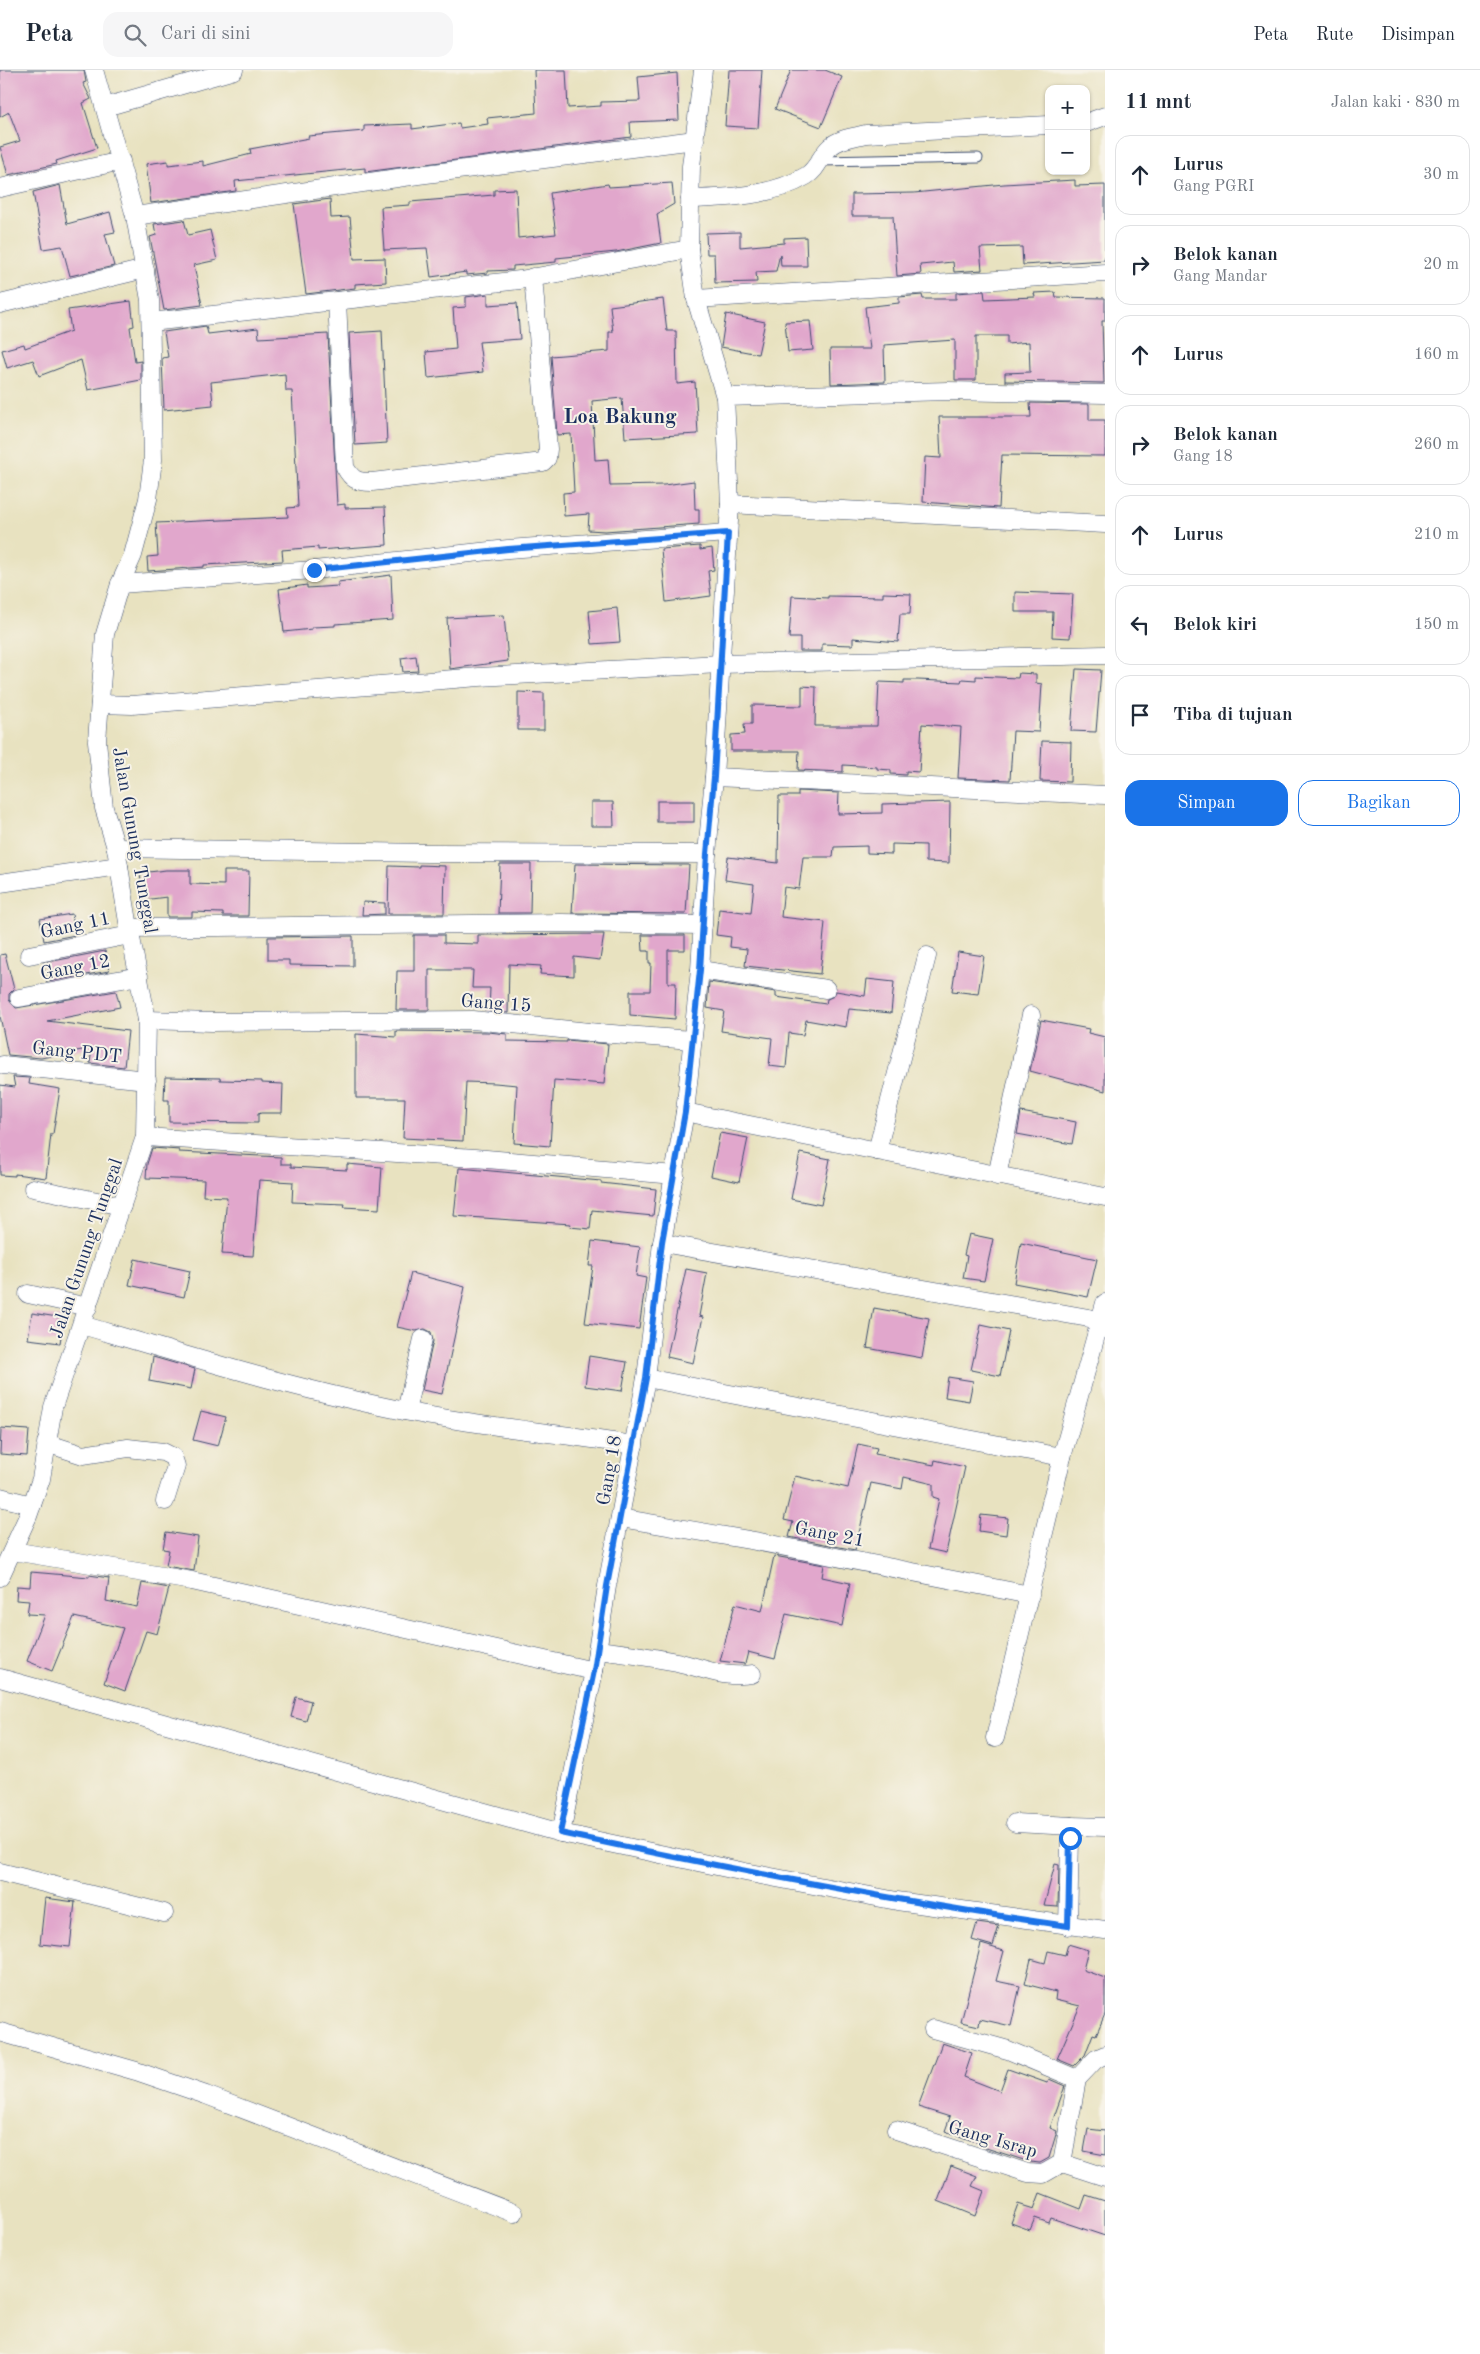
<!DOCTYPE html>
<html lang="id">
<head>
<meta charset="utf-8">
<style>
	:root { --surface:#fff; --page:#f6f6f7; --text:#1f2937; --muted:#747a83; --line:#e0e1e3; --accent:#1a73e8 }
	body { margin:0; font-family:"Old Standard TT",serif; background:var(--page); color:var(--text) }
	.controls { position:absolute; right:15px; top:15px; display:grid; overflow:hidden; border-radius:10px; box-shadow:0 1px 4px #0004 }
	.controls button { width:45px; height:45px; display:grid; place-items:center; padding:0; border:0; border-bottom:1px solid var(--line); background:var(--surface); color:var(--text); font:25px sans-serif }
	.stop { position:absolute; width:15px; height:15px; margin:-11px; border:4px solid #1a73e8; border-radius:50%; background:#fff }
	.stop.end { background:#1a73e8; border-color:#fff; box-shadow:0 1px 5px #0008 }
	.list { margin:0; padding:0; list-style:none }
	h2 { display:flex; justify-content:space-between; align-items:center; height:65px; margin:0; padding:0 20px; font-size:21px }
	h2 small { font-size:16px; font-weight:400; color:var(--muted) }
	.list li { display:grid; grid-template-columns:32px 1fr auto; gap:15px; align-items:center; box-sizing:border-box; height:80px; margin:0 10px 10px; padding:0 10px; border:1px solid var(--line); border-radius:15px }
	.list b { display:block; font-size:19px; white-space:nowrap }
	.list p { margin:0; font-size:16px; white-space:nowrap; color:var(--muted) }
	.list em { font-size:16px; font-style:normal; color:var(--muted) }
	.actions { display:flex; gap:10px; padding:15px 20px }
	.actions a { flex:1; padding:11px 0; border:1px solid var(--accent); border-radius:15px; text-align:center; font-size:18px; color:var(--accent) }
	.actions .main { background:var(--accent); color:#fff }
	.icon { flex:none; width:28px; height:28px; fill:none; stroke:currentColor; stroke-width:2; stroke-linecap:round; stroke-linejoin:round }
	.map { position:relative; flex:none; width:1105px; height:2284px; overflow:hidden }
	header { display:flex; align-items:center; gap:30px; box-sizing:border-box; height:70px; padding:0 25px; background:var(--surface); border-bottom:1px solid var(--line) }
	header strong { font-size:24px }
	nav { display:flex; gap:28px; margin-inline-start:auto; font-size:18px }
	.search { width:350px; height:45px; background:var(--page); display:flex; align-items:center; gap:12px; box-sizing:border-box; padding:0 18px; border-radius:15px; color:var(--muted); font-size:19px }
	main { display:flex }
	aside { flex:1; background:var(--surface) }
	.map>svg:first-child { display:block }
	.building { fill:#e1a7cc }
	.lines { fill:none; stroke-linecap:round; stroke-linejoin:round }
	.lane-casing { stroke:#3a4a6d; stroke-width:11 }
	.street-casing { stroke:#3a4a6d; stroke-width:19 }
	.lane { stroke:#fff; stroke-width:9 }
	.street { stroke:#fff; stroke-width:18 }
	.route { stroke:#1a73e8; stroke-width:6 }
	.labels { text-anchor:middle; stroke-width:4; stroke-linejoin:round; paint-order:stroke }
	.street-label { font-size:19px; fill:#1b2f5e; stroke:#f7f3e8 }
	.quarter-label { font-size:21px; font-weight:bold; fill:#1b2f5e; stroke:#f7f3e8 }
</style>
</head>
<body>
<header>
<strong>Peta</strong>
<div class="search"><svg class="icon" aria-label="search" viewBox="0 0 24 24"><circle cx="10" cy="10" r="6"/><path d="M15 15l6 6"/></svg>Cari di sini</div>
<nav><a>Peta</a><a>Rute</a><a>Disimpan</a></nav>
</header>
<main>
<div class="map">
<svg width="1105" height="2284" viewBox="0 0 1105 2284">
	<rect width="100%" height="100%" fill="#f7f3e8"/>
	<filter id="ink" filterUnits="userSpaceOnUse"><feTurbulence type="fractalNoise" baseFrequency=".02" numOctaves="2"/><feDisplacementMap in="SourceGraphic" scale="10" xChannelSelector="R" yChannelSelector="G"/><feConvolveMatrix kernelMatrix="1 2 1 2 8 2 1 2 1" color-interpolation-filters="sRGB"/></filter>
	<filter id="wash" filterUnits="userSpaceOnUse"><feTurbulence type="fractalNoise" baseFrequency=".0096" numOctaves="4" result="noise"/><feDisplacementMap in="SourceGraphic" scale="20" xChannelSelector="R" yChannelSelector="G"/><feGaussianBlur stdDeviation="1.12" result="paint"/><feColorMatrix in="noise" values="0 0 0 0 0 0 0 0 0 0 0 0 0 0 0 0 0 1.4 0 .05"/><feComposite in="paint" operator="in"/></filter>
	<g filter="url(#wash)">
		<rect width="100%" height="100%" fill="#e8e2c0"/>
		<g id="blocks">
			<g class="building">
				<polygon points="0,0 84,0 86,12 83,13 91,29 83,33 97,78 56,91 57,94 8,105 0,77 20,71 9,42 0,47"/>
				<polygon points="534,0 566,0 568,38 601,36 601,32 640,31 638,7 677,3 679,50 630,52 631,67 365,102 365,98 235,111 236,121 151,133 146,94 168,91 168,95 203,91 203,96 251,84 250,79 309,68 308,66 364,61 364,56 412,54 412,59 459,53 460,58 488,54 487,48 536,43"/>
				<polygon points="729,0 762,0 758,58 725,56"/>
				<polygon points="791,0 825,0 842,7 821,57 775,39"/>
				<polygon points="1075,110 1075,116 1105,115 1105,190 1023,195 1022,177 980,178 982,200 954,202 953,192 920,195 921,204 897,206 893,146 852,146 852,124 914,123 1004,114"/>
				<polygon points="672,113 674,134 657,144 661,173 616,182 556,188 556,192 513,196 513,200 488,201 488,203 466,205 466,202 431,207 427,178 384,180 381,137 410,135 410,132 494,125 494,120 516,119 518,168 556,164 550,123 608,114 609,117"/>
				<polygon points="60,115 67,154 110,142 115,162 105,164 114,196 70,206 62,176 43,179 33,122"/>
				<polygon points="330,129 331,148 350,147 354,189 385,188 386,212 355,214 355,218 306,224 294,134"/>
				<polygon points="184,150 188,165 210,160 217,190 194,195 202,235 164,240 150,167 156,165 154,154"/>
				<polygon points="740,162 740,177 784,173 784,168 806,167 807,196 781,196 780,184 776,201 756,202 757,212 715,213 714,184 707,184 706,163"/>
				<polygon points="984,221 985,229 1035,227 1034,223 1055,222 1056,227 1105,228 1105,251 1102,251 1104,313 1005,311 1005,303 1030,302 1029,272 1007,274 1007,266 976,266 976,310 955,310 955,270 884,275 885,312 831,314 830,279 870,279 865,237 899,233 899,227 922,225 923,229 956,229 956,223"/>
				<polygon points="488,224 488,235 517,233 520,269 479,272 483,302 428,308 426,282 456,279 453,238 466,237 466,227"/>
				<polygon points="663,229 667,261 676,261 677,314 695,312 698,364 625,368 622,328 592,331 595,390 608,389 610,416 664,415 694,411 695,439 699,439 699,454 605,461 588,460 589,444 564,446 563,423 574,422 571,364 557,365 551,286 609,281 609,262 613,262 610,236"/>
				<polygon points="131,231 134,256 130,257 135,292 141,291 141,310 88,320 81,290 39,306 33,290 7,298 2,280 24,274 25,278 71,261 68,240"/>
				<polygon points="726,244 765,252 758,284 721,277"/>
				<polygon points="810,251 813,280 788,282 785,252"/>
				<polygon points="206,256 208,264 258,258 259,268 328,264 337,435 345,434 345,438 385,437 387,475 318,480 318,477 282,480 283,491 204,495 204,497 148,501 147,487 158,486 156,453 288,447 287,438 298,437 292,321 286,321 285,304 211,312 213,335 164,340 162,288 168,287 164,262"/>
				<polygon points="382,261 387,373 355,375 349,263"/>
				<polygon points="1030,333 1089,334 1089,350 1105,350 1105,386 1002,385 999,438 923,432 925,387 941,388 939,347 1031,347"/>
				<polygon points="700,476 700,480 712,478 714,500 708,501 711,526 666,532 661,479"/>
				<polygon points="391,505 393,550 335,554 335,556 312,557 312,559 284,562 279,519 307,515 307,518 338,516 338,512"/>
				<polygon points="1015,522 1073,524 1070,568 1052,567 1053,542 1015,542"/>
				<polygon points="883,523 911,524 910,544 900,544 898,572 853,568 853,575 822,574 822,581 800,581 800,568 789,568 792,526 828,528 828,526 883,527"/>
				<polygon points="617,538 620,572 592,574 589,541"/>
				<polygon points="504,545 508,591 450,599 447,548"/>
				<polygon points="416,586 418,601 403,602 401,588"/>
				<polygon points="1076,599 1101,600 1096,662 1071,661"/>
				<polygon points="1019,603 1036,604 1036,613 1042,614 1039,662 1013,661 1010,710 958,708 961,657 922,654 919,702 906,701 906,705 891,704 891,700 877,699 877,697 843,695 843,702 798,700 799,681 731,681 731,665 745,664 744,654 752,654 752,635 802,636 802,616 816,617 815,656 877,656 879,612 904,613 904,610 918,610 961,612 962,609 976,610 976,606 1018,608"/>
				<polygon points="518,622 544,623 544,660 518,660"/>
				<polygon points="1042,671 1071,672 1070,712 1040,711"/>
				<polygon points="798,721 839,723 838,744 882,743 882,734 950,732 949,793 926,792 926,775 892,774 892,784 867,783 867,776 834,777 833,787 803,787 799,819 784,817 781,847 825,852 820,904 745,896 747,879 730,877 731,867 716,865 719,839 751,843 754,814 725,810 728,787 778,793 779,726 798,726"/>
				<rect x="657" y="731" width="37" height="21"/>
				<polygon points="591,732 613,732 614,756 591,756"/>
				<polygon points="500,794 531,794 530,843 498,843"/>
				<polygon points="575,794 689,795 686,844 572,843"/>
				<polygon points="419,795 445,796 444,844 388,844 389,796 419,797"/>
				<polygon points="166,800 190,800 190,814 224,815 224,801 249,801 248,846 223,846 223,843 192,842 192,847 167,847 167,827 143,830 140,803"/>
				<polygon points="363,832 385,833 385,844 362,845"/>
				<polygon points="72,844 75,865 44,871 40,849"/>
				<polygon points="604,864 600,890 574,887 574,906 540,904 541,896 509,894 508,943 489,941 490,918 472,918 473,900 429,900 429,940 396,940 397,901 414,901 414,865 444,865 444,873 478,874 478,865"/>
				<polygon points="642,865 685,865 685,880 668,880 668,913 676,913 675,949 630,945 630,921 650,921 651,893 649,893 649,881 643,881"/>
				<polygon points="353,866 353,896 289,895 289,890 268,890 268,867"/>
				<polygon points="105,881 109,901 47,912 43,893"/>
				<polygon points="958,882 984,886 978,924 952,921"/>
				<polygon points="5,884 14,919 9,924 9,930 16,938 116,921 120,937 47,951 128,961 124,997 90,993 92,978 41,988 8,985 0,946 0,885"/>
				<polygon points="867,909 894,912 891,943 849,939 846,957 806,950 803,965 789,963 786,998 769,996 772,968 721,961 724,941 707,938 709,912 776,922 776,927 826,934 827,929 834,926 836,921 865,926"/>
				<polygon points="1041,950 1089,959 1088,963 1105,967 1105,1021 1030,1001"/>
				<polygon points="396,961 488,962 507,964 507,971 567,972 567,970 608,974 604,1014 554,1010 550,1076 514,1073 517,1015 495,1013 466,1012 463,1071 403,1068 405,1028 356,1028 356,964 396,967"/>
				<polygon points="13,1007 30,1008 29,1014 60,1019 53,1064 51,1064 46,1108 15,1104 15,1106 0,1105 0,1015 15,1017"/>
				<polygon points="165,1007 220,1008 220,1010 262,1011 262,1013 283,1014 282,1043 261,1043 258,1044 258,1053 169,1052 169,1030 164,1030"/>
				<polygon points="1021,1042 1076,1052 1072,1074 1017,1064"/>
				<polygon points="720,1063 748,1068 739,1112 711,1106"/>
				<polygon points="152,1078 179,1080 179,1082 281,1087 281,1094 291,1094 291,1097 347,1100 347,1094 382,1097 379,1139 344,1137 345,1134 292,1132 293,1112 259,1110 253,1186 222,1184 227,1127 203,1126 204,1110 146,1108 147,1094"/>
				<polygon points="800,1083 830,1089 821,1135 791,1129"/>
				<polygon points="459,1098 601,1111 601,1113 656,1119 653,1146 592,1140 590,1159 570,1157 571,1154 454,1146"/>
				<polygon points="969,1164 993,1169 984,1211 963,1208 967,1186 964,1185"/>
				<polygon points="592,1171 640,1177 636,1206 646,1208 639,1259 585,1253 593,1196 589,1196"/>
				<polygon points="1021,1173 1097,1189 1088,1227 1014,1213"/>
				<polygon points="135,1189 190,1201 184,1227 129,1215"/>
				<polygon points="686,1199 707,1203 699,1246 703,1247 693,1293 667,1287"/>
				<polygon points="411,1203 465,1217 442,1324 422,1320 433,1271 431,1262 425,1259 416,1261 397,1257"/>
				<polygon points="874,1238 929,1248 922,1288 867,1278"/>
				<polygon points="32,1243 64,1248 60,1273 28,1269"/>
				<polygon points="981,1255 1009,1261 1000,1306 971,1300"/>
				<polygon points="589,1286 627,1292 622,1321 585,1316"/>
				<polygon points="153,1287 195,1299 191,1319 149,1311"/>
				<polygon points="948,1307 973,1311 969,1331 945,1327"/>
				<polygon points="201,1341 226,1347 218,1376 193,1370"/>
				<polygon points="1,1358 29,1360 27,1386 0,1384"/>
				<polygon points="858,1374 877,1378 875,1384 934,1395 935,1390 965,1397 946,1483 928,1479 939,1429 933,1427 933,1414 904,1407 902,1419 871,1413 855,1480 789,1467 793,1452 784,1450 795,1406 848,1418"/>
				<polygon points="981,1445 1008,1448 1006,1465 979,1461"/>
				<polygon points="166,1462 198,1467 194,1501 166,1496 169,1480 163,1479"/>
				<polygon points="774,1486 824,1495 822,1507 850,1513 842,1556 786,1544 775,1589 748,1582 745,1594 720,1591 735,1534 762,1541"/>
				<polygon points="31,1502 89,1507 89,1505 109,1508 106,1531 137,1537 142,1513 169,1518 157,1564 146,1561 125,1621 104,1613 123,1558 74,1547 52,1601 27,1591 45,1545 27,1544 29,1531 16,1530 17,1516 30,1517"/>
				<polygon points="296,1627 311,1631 306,1651 291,1647"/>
				<polygon points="1055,1794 1059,1795 1058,1837 1044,1836"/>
				<polygon points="45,1828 75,1832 70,1877 40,1874"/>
				<polygon points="977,1853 999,1856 993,1876 972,1870"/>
				<polygon points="981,1874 1004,1881 996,1911 1020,1916 1011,1956 980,1949 979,1956 961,1952"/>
				<polygon points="1068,1874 1088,1880 1083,1900 1105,1908 1105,1944 1096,1965 1093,1964 1085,1985 1074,1996 1057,1989 1080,1936 1055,1930 1056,1922 1025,1914 1031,1889 1045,1893 1048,1881 1065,1885"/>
				<polygon points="942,1973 972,1983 964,2007 1000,2021 1008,1999 1047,2013 1049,2009 1065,2016 1050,2058 1057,2061 1049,2088 1040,2093 1030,2092 983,2077 984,2075 945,2061 950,2047 918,2037"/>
				<polygon points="1088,2059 1105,2061 1105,2085 1084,2081"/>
				<polygon points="951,2096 977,2106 972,2116 984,2121 975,2146 938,2131"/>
				<polygon points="1040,2123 1081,2139 1086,2125 1105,2131 1105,2166 1051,2148 1049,2153 1035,2148 1030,2160 1011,2153 1018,2134 1034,2139"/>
			</g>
		</g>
	</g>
	<g filter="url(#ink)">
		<use href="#blocks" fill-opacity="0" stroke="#3a4a6d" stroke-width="1"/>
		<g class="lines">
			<defs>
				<polyline id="lane" points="820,91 978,88"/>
				<g id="street">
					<polyline points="105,37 234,0"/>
					<polyline points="1086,53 1105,46"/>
					<polyline points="0,118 121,91"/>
					<path d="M690,129C727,128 773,126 806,106C817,100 821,85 830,77C839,68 855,67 866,64L1049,55"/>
					<polyline points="135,146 418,105 695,70"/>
					<polyline points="696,229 1105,203"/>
					<path d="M337,231L345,397C352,410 357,412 372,412L543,392L547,388L548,379L533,207"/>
					<polyline points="0,234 145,199"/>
					<polyline points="151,252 520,210 689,179"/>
					<polyline points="725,327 948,321 1105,324"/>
					<polyline points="730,434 1105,454"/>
					<polyline points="120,514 314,500 508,479 728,463"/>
					<polyline points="100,634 132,635 479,607 720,594 1105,585"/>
					<polyline points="714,707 1105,725"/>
					<polyline points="116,778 427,783 707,784"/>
					<polyline points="0,813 119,796"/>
					<polyline points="129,858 561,853 703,855"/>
					<polyline points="29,885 130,865"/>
					<polyline points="700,900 826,919"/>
					<polyline points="19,928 139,906"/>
					<polyline points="147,950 212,952 473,950 599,963 692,970"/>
					<polyline points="3,995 147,1010"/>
					<polyline points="685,1042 1105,1127"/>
					<polyline points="145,1067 475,1088 675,1105"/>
					<polyline points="877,1081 927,886"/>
					<polyline points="997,1106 1031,945"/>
					<polyline points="33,1118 122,1136"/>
					<polyline points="662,1173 1100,1250"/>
					<polyline points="28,1224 88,1237"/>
					<path d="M82,1255C194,1288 305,1322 420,1344C490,1357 563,1364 634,1375"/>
					<polyline points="646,1308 1062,1387 1105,1233"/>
					<polyline points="406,1341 423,1269"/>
					<polyline points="46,1373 83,1385 128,1378 163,1382 173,1387 176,1396 165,1431"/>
					<polyline points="0,1427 32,1435"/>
					<polyline points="620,1448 755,1471 1030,1525"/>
					<polyline points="13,1481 192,1511 594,1601"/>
					<polyline points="0,1507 28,1446 41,1409 53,1337 145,1067 147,950 129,858 116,778 104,738 97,671 105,564 120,514 133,485 148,429 153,390 150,230 135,146 94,0"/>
					<path d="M597,1580C624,1583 650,1587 677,1592C703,1598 725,1609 752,1604"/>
					<polyline points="0,1608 561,1763 745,1802 897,1831 1105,1860"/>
					<polyline points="995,1668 1062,1387"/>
					<polyline points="1015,1753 1072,1756"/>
					<polyline points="561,1763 594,1601 607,1516 646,1308 662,1173 685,1042 700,900 707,784 714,707 730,434 725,327 696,229 689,179 691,96 703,0"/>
					<polyline points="0,1802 164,1843"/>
					<polyline points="1068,1856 1070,1768 1072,1756 1105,1757"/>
					<polyline points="933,1959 1008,1980 1077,2009"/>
					<polyline points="0,1962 136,2001 206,2025 514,2143"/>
					<polyline points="896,2060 1028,2103 1043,2104 1062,2093 1105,2107"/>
					<polyline points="1062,2093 1077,2009 1096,1989 1105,1985"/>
				</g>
			</defs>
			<use href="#lane" class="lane-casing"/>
			<use href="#street" class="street-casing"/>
			<use href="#lane" class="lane"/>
			<use href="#street" class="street"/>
		</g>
	</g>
	<g class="lines" filter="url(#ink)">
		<path class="route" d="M314,500L508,479L728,463L714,707L707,784L700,900L685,1042L662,1172L646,1308L607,1516L594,1601L560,1763C729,1799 897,1832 1068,1856L1070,1768"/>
	</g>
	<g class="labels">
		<g class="street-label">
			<text transform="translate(136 770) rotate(80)" y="7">Jalan Gunung Tunggal</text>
			<text transform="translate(75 854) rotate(-12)" y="7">Gang 11</text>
			<text transform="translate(75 896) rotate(-11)" y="7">Gang 12</text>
			<text transform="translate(496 932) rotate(4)" y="7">Gang 15</text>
			<text transform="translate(77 981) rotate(6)" y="7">Gang PDT</text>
			<text transform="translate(85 1178) rotate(-71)" y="7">Jalan Gunung Tunggal</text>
			<text transform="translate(608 1400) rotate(-80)" y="7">Gang 18</text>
			<text transform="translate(830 1463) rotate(11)" y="7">Gang 21</text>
			<text transform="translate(993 2068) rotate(16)" y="7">Gang Israp</text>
		</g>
		<g class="quarter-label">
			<text x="620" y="353">Loa Bakung</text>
		</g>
	</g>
</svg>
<div class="controls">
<button>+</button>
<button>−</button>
</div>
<div class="stop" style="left:1070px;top:1768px"></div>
<div class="stop end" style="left:314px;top:500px"></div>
</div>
<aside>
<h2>11 mnt<small>Jalan kaki · 830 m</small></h2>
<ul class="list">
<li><svg class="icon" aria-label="ahead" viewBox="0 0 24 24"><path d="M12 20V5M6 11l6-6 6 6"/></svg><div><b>Lurus</b><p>Gang PGRI</p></div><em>30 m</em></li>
<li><svg class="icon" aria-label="right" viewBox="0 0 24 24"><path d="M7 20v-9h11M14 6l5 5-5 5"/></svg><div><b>Belok kanan</b><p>Gang Mandar</p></div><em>20 m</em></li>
<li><svg class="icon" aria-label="ahead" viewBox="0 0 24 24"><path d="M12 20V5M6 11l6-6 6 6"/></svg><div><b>Lurus</b></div><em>160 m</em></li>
<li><svg class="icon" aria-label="right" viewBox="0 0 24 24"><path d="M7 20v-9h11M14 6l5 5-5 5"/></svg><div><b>Belok kanan</b><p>Gang 18</p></div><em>260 m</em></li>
<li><svg class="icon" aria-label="ahead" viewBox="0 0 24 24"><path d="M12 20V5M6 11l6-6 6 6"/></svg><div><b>Lurus</b></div><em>210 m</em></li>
<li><svg class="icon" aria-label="left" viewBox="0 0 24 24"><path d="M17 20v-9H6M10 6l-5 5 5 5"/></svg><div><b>Belok kiri</b></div><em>150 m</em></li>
<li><svg class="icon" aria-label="arrive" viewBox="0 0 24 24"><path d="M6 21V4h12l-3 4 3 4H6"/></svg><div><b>Tiba di tujuan</b></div></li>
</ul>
<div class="actions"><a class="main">Simpan</a><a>Bagikan</a></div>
</aside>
</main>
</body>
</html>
